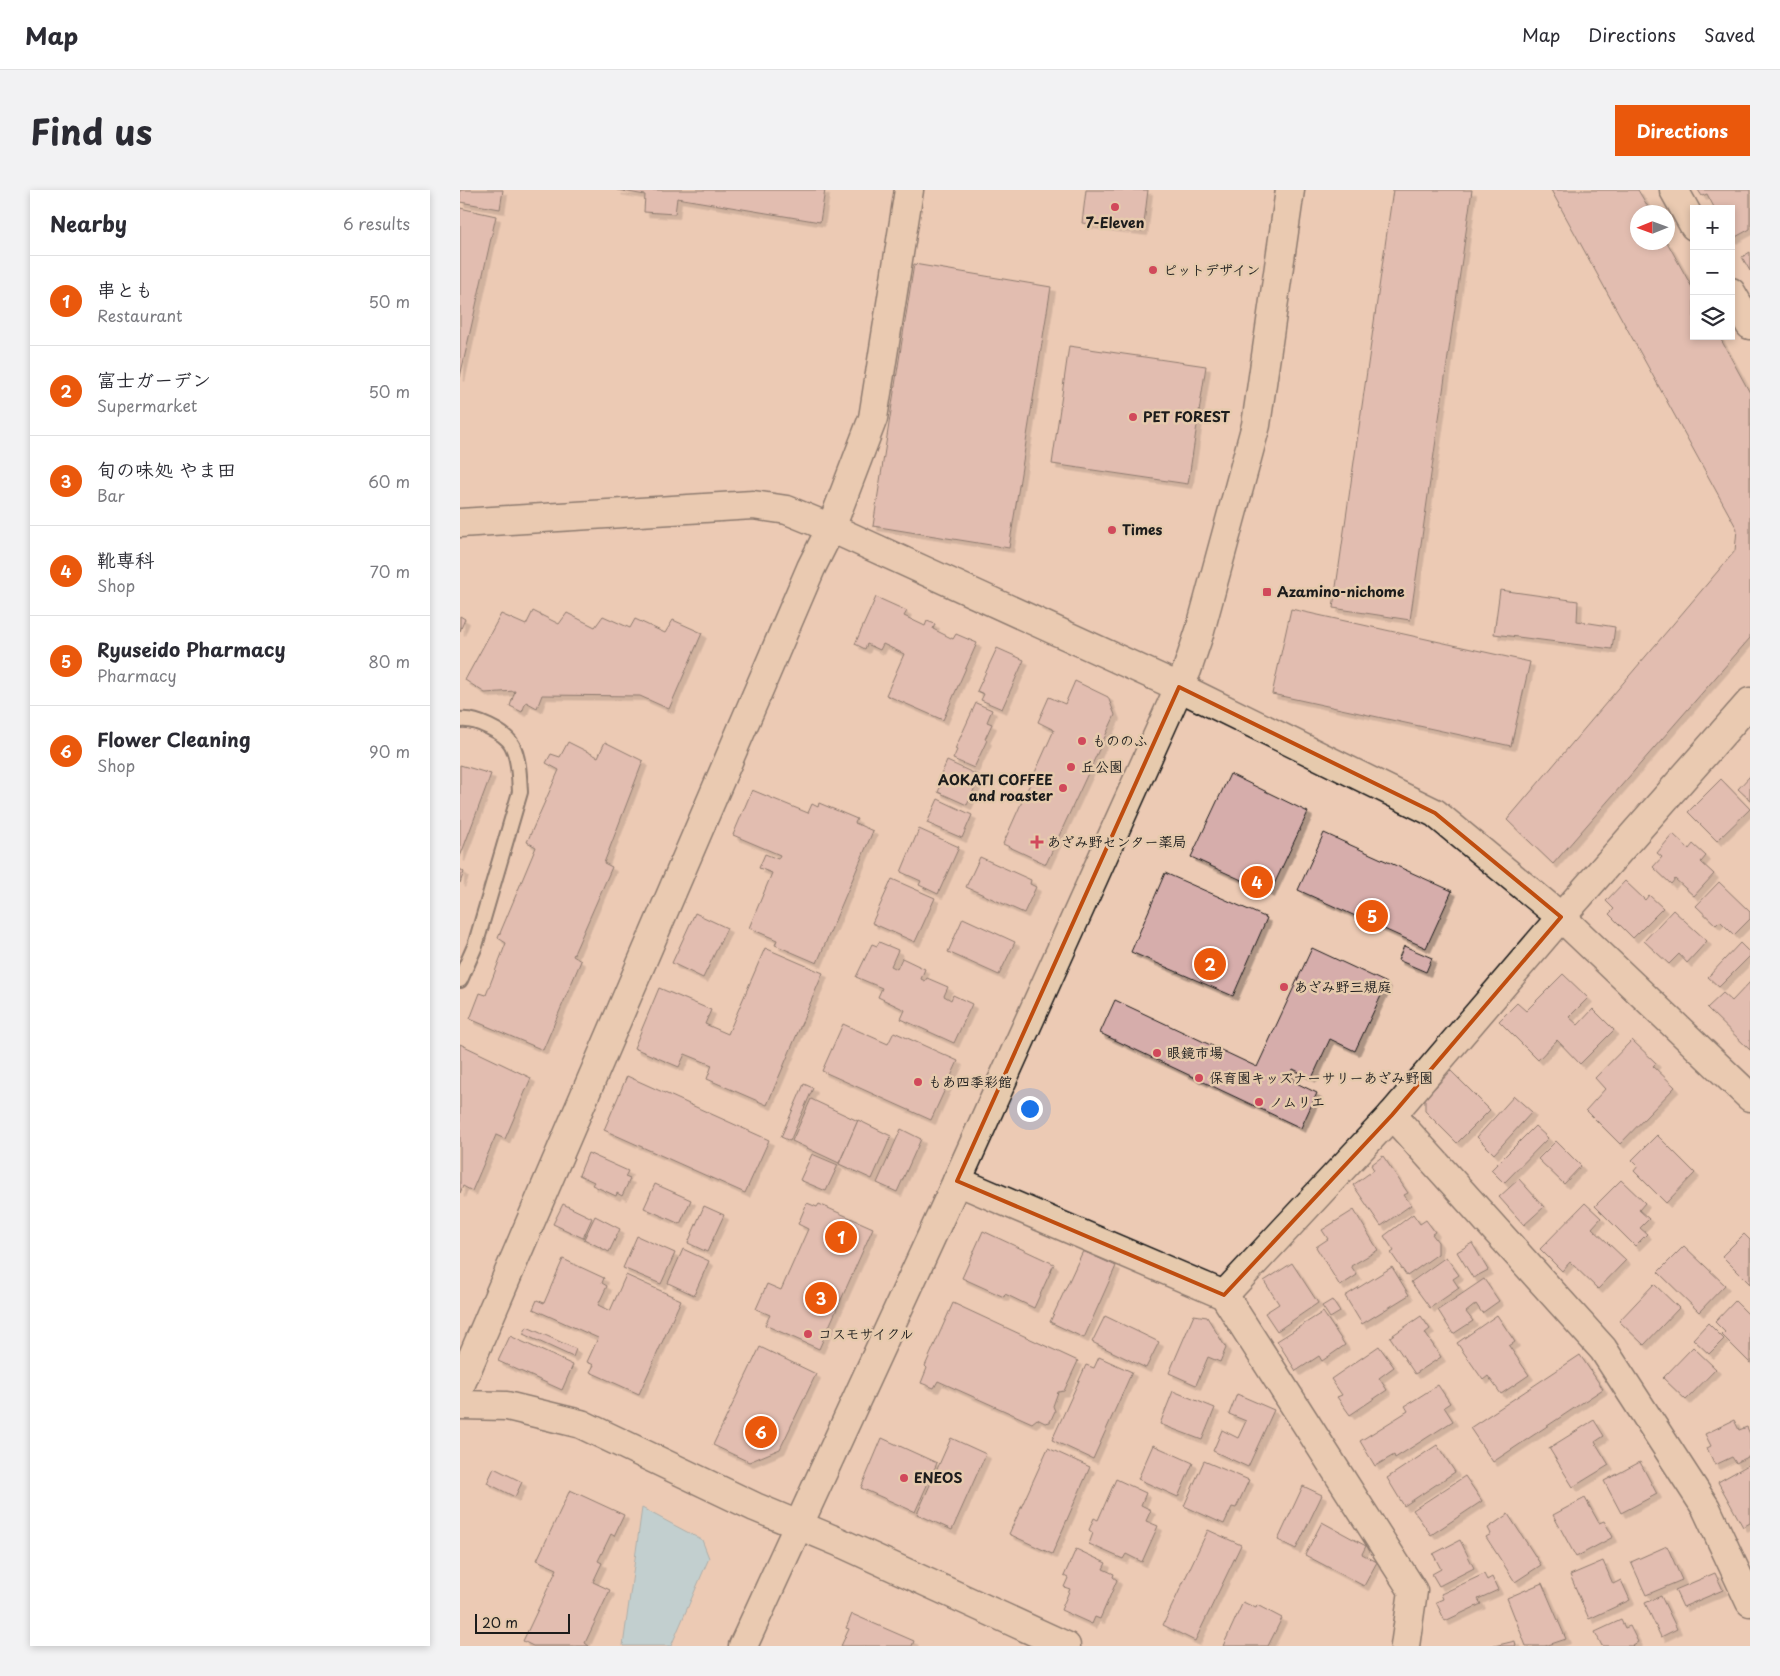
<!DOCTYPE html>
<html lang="en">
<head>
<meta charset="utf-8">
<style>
	:root { --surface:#fff; --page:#f2f2f3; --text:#2b2b33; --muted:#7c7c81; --line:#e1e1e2; --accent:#ea580c }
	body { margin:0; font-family:"Playpen Sans","Klee One",sans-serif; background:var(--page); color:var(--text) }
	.controls { position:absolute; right:15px; top:15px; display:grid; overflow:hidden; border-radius:0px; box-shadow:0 2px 8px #0003 }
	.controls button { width:45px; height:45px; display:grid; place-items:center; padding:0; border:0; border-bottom:1px solid var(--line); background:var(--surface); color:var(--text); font:25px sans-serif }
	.compass { position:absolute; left:1170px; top:15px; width:45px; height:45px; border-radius:50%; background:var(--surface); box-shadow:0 2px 8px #0003; rotate:269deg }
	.scale { position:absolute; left:15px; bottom:12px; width:95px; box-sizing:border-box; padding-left:5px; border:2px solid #1c1c1c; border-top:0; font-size:14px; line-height:18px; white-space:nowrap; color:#1c1c1c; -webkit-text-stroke:4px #e6caad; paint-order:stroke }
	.you { position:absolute; left:569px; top:918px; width:18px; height:18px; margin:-12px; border:4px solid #fff; border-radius:50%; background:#1a73e8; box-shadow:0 0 0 8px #1a73e833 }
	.badge { display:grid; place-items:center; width:32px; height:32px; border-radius:50%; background:var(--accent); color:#fff; font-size:16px; font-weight:700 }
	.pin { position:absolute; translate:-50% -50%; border:2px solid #fff; box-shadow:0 1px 5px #0006 }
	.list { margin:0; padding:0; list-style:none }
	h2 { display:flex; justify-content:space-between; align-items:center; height:65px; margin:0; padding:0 20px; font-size:21px }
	h2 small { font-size:16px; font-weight:400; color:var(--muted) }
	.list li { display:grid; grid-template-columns:32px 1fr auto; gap:15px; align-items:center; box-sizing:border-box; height:90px; padding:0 20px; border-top:1px solid var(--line) }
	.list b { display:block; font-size:19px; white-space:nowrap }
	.list p { margin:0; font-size:16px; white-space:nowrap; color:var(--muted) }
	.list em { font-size:16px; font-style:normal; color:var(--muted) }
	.icon { flex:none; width:28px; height:28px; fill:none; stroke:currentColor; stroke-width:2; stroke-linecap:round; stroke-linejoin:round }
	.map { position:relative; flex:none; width:1290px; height:1456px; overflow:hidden; border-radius:0px }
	header { display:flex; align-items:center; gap:30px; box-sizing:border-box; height:70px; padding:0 25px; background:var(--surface); border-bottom:1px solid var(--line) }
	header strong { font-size:24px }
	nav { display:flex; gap:28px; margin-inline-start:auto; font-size:18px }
	.intro { display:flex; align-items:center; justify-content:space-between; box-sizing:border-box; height:120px; padding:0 30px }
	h1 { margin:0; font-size:35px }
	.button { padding:12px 22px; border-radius:0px; background:var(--accent); color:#fff; font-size:18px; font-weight:700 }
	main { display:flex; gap:30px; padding:0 30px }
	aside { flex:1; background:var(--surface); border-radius:0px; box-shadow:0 2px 8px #0003 }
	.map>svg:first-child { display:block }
	.water { fill:#8ed6f0; stroke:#608c9b }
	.building { fill:#d6adab; stroke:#1c1c1c; filter:url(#shadow) }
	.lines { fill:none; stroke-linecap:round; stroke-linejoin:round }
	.lane-casing { stroke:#1c1c1c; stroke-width:18 }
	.street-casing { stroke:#1c1c1c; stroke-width:31 }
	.secondary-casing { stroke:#1c1c1c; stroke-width:31 }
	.lane { stroke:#e6caad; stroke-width:14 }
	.street { stroke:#e6caad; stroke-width:28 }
	.secondary { stroke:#e6caad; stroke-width:28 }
	.marked { fill:none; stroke:#bf4d0f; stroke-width:4; stroke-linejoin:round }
	.poi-dot { fill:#d1495b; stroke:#e6caad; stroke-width:2 }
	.labels { text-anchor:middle; stroke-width:5; stroke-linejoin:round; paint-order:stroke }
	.poi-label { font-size:14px; font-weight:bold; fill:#1c1c1c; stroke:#e6caad; text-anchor:start }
</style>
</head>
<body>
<header>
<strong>Map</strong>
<nav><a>Map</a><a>Directions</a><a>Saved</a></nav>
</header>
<div class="intro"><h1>Find us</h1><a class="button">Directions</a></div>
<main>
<aside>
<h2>Nearby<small>6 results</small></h2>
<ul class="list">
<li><span class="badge">1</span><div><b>串とも</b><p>Restaurant</p></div><em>50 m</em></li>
<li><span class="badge">2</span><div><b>富士ガーデン</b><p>Supermarket</p></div><em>50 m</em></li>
<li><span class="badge">3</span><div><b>旬の味処 やま田</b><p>Bar</p></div><em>60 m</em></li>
<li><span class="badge">4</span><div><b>靴専科</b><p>Shop</p></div><em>70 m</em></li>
<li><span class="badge">5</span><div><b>Ryuseido Pharmacy</b><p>Pharmacy</p></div><em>80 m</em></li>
<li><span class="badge">6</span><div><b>Flower Cleaning</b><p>Shop</p></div><em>90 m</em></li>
</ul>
</aside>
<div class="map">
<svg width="1290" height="1456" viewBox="0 0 1290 1456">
	<defs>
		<filter id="shadow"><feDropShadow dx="4.5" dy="4.5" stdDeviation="0" flood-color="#0004"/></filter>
	</defs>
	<rect width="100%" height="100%" fill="#eccab4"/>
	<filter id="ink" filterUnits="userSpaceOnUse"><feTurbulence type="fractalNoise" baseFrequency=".02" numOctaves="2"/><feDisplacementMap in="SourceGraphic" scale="10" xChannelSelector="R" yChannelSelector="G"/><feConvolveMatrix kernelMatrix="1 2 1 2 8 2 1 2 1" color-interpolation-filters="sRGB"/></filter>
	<g filter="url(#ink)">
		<polygon class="water" points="182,1318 242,1350 249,1368 211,1456 163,1456"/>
		<g class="building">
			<polygon points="0,0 43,0 40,19 0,12"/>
			<polygon points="157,0 365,0 360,32 217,8 215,24 184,22 185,5"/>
			<polygon points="626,0 688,0 683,41 622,33"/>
			<polygon points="933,0 1012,0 950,430 873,418"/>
			<polygon points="1091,0 1178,0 1191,22 1178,22 1178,52 1207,52 1234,101 1234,146 1259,146 1290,203 1290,448 1093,674 1047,630 1275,361 1277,339"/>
			<polygon points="1238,0 1290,0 1290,39 1272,49 1271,19 1255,19 1247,4 1242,6"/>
			<polygon points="0,18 36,26 0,187"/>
			<polygon points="1290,62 1290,81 1282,67"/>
			<polygon points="454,74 591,97 549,358 413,336"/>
			<polygon points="609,156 746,176 728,294 592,274"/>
			<polygon points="1040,400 1118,411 1117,431 1155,437 1152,459 1034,444"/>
			<polygon points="416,407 447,421 444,426 465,436 467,431 475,434 473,439 493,449 496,444 517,453 483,530 426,505 444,464 423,454 420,460 407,454 405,459 395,454"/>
			<polygon points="831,419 1070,472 1051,556 812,504"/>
			<polygon points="73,421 99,434 107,423 135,437 143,426 170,438 175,429 205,443 213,430 242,443 209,519 180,506 82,505 77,518 66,512 62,522 50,516 55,501 25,503 5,490 41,424 66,435"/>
			<polygon points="0,426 5,429 0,441"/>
			<polygon points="537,458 564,470 542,519 521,510 524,504 517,501"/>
			<polygon points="615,491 648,507 655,525 586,674 543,654 594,540 578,532 589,507 605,514"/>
			<polygon points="516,513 532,520 527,532 532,534 525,549 527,550 514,578 493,569 497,560 495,559"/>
			<polygon points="108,552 138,567 145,552 183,571 144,673 152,677 113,766 121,771 83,860 10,829 20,803 26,805 46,753 38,748 76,657 67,652 99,580 86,573 91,564 100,567"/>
			<polygon points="487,571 520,586 507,615 478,602 484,589 480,587"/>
			<polygon points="0,575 31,584 0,667"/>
			<polygon points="770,584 848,622 810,703 731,667"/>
			<polygon points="1290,586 1290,610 1278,599"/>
			<polygon points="1261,589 1290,619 1257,651 1228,622"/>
			<polygon points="292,600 348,623 352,614 358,617 359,613 397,629 395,633 413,641 357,773 315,755 317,750 289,738 312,683 299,678 305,664 318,669 320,665 273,645"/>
			<polygon points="478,609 512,625 502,648 467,633"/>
			<polygon points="459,639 499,657 478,704 459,695 461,691 441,682"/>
			<polygon points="864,643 992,701 966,758 838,700"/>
			<polygon points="1213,644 1229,659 1233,654 1246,666 1241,672 1254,684 1234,706 1215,689 1211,694 1193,677 1202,667 1197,663"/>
			<polygon points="520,667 571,690 570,694 576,697 564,723 506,697"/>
			<polygon points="0,679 4,682 0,693"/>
			<polygon points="705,683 807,728 773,806 671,762"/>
			<polygon points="432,689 475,708 455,752 412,733"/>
			<polygon points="1165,691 1185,710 1189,705 1203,718 1173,748 1149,724 1154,719 1146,711"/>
			<polygon points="1259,692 1290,722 1290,729 1274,745 1260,731 1256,735 1236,716"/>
			<polygon points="1213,720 1247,751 1227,773 1219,764 1209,774 1184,751"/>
			<polygon points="235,723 267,738 243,788 212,773"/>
			<polygon points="503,728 555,752 539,785 488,762"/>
			<polygon points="419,752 438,760 431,776 437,779 442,768 465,779 461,789 465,791 467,788 488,797 484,806 491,810 493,805 512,814 494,853 441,829 445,820 418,807 422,798 396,787 412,754 417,756"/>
			<polygon points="1280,753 1290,763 1290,766 1259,797 1248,787"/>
			<polygon points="944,756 972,768 966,782 938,770"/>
			<polygon points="305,758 363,783 307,915 247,889 252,875 225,864 219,877 174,858 199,798 251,820 245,834 268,844"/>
			<polygon points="852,758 927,793 895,861 870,849 852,888 833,879 828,889 857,903 841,938 640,843 655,810 797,877"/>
			<polygon points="1103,784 1128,808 1109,827 1118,835 1133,819 1154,840 1120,874 1097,850 1078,870 1039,831 1057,813 1066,821"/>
			<polygon points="1290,792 1290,860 1247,818 1263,803 1272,811"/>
			<polygon points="383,834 428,854 434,842 498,871 471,930 362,881"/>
			<polygon points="1172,850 1196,873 1193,876 1215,897 1160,954 1126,920 1145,899 1135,888"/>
			<polygon points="0,854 71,888 45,949 36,945 12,1001 3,996 0,1003"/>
			<polygon points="991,881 1030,920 997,953 965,921 965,908"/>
			<polygon points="167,886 309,950 285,1003 144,940"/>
			<polygon points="344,894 353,898 330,951 321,947"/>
			<polygon points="1054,906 1072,922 1034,964 1017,947"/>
			<polygon points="351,909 398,931 379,973 332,951"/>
			<polygon points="398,930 431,946 412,989 379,974"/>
			<polygon points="1075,936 1088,948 1044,993 1031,980"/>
			<polygon points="441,939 461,949 437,1002 417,993"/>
			<polygon points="1197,945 1235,983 1206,1013 1174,981 1178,976 1172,970"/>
			<polygon points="1096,951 1121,976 1104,994 1078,969"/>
			<polygon points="128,963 168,981 165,987 170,989 162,1006 157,1003 156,1006 132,995 134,992 119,985"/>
			<polygon points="352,964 378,975 366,1001 340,990"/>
			<polygon points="923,966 948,1003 944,1005 951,1015 921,1036 893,995 914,980 911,975"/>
			<polygon points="1059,989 1084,1017 1064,1035 1039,1007"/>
			<polygon points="1161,990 1185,1013 1179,1020 1189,1029 1180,1038 1187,1044 1175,1056 1135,1016"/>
			<polygon points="195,994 231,1010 220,1034 184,1018"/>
			<polygon points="347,1013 357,1017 359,1014 413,1038 359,1159 305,1135 310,1125 296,1119 307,1094 321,1100 348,1039 338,1034"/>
			<polygon points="1125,1013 1141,1028 1132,1038 1166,1070 1138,1099 1110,1072 1102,1081 1080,1059"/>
			<polygon points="103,1014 132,1028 123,1048 93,1034"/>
			<polygon points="244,1016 264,1025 247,1062 228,1053"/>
			<polygon points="894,1020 918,1060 891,1076 897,1085 880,1096 856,1057 868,1049 862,1040"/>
			<polygon points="953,1024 960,1034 966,1030 975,1042 972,1044 978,1052 978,1064 947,1086 931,1063 934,1061 924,1046"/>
			<polygon points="135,1026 160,1039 149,1062 124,1049"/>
			<polygon points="523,1041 594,1074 574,1118 545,1104 544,1107 502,1088"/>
			<polygon points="1284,1044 1290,1050 1290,1094 1262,1066"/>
			<polygon points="177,1046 215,1063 201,1094 163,1078"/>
			<polygon points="1012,1053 1028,1080 1013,1088 997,1062"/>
			<polygon points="1224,1056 1265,1095 1239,1122 1198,1082"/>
			<polygon points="223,1059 249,1071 234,1105 208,1093"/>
			<polygon points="623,1061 656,1076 624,1148 590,1132"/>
			<polygon points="986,1067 999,1085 993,1089 999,1098 970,1118 951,1092"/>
			<polygon points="103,1069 144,1088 142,1093 147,1096 138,1115 150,1121 166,1085 221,1110 179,1204 130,1182 134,1175 127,1172 138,1148 73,1119 77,1110 84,1113"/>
			<polygon points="832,1073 858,1113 817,1141 805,1123 819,1114 804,1091"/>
			<polygon points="932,1077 949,1105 902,1134 885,1106"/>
			<polygon points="1024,1089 1039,1111 1022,1123 1016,1114 1006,1122 1013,1131 993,1144 978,1120"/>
			<polygon points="1194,1094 1219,1118 1184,1155 1159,1131"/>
			<polygon points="872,1110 880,1122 870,1128 862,1116"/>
			<polygon points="1275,1111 1290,1126 1290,1173 1262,1145 1265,1142 1255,1132"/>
			<polygon points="493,1113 618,1171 604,1201 598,1202 593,1216 595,1221 590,1232 585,1233 577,1229 572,1233 478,1191 474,1198 461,1193 467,1178 465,1176"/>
			<polygon points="863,1122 885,1155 862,1171 859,1166 836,1181 817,1151"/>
			<polygon points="734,1125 747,1127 766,1158 760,1172 748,1167 736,1195 709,1183"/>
			<polygon points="1037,1125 1055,1152 1049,1156 1069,1185 1041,1204 1028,1186 1023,1190 997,1153"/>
			<polygon points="645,1126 699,1152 686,1178 632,1152"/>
			<polygon points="961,1126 970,1139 965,1143 981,1167 955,1184 930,1147"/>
			<polygon points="1248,1133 1264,1149 1249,1164 1233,1149"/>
			<polygon points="67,1137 116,1159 113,1167 63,1144"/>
			<polygon points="50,1146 113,1175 102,1200 38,1171"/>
			<polygon points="919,1156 934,1177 919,1188 927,1200 890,1225 877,1207 882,1205 871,1189"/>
			<polygon points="300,1157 356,1184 320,1259 289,1272 253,1255"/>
			<polygon points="1233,1157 1256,1179 1226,1210 1203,1188"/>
			<polygon points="1120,1165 1143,1199 1033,1272 1010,1238"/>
			<polygon points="639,1167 672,1182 633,1269 592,1250 626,1175 634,1178"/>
			<polygon points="978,1195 990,1213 984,1217 993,1231 935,1268 934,1265 915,1276 900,1251 948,1221 945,1216"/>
			<polygon points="713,1201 755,1218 742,1250 700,1234"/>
			<polygon points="777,1204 814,1220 788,1277 753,1261 762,1240 778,1248 786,1231 769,1224"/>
			<polygon points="1134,1230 1144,1246 1135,1252 1149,1275 1113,1297 1089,1258"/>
			<polygon points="1274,1230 1279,1240 1287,1237 1290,1244 1290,1266 1276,1273 1272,1267 1255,1275 1247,1258 1251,1256 1245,1244"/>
			<polygon points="422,1248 477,1273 455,1322 401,1298"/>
			<polygon points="491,1248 526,1264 492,1340 457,1324"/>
			<polygon points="693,1255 733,1273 718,1307 678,1289"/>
			<polygon points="977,1255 995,1282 944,1316 927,1288"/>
			<polygon points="588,1258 630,1277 592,1364 549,1344"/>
			<polygon points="744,1271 789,1290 776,1318 772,1317 764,1334 724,1316"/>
			<polygon points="1180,1272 1197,1304 1161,1323 1144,1291"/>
			<polygon points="1290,1274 1290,1333 1283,1337 1258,1292"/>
			<polygon points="34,1278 62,1292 55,1307 27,1293"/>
			<polygon points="1005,1286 1022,1311 971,1345 953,1320"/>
			<polygon points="656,1289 686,1303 681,1315 691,1320 686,1331 698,1336 682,1372 666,1364 663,1369 629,1354 633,1343 629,1340 634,1328 638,1330"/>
			<polygon points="843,1296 862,1305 836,1359 818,1350"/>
			<polygon points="110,1300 164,1325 154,1346 151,1344 138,1371 142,1373 133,1392 150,1400 125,1453 129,1456 73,1456 63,1451 97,1379 77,1370"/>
			<polygon points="1125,1308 1139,1333 1144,1331 1153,1347 1116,1367 1093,1325"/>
			<polygon points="1048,1324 1081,1375 1055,1392 1026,1347 1031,1344 1028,1338"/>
			<polygon points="862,1332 906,1356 902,1364 917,1372 904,1396 845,1365"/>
			<polygon points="748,1340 781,1355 735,1451 703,1435"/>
			<polygon points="1000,1350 1014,1378 979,1396 972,1384 981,1379 973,1364"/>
			<polygon points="1207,1356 1222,1390 1186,1405 1171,1372"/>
			<polygon points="616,1359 646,1373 643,1379 654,1384 653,1387 657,1390 640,1429 635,1427 632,1434 601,1420 610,1399 604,1397 608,1388 604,1386"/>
			<polygon points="1143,1371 1153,1394 1161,1390 1170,1410 1129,1429 1110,1385"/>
			<polygon points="1255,1383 1263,1400 1223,1417 1215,1400"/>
			<polygon points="1024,1384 1027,1390 1032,1387 1038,1400 1018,1409 1021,1414 985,1431 976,1412 983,1409 981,1404"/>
			<polygon points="1082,1393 1106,1449 1085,1456 1066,1456 1047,1408"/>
			<polygon points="1201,1406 1217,1439 1201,1447 1185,1413"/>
			<polygon points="783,1412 796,1418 797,1415 822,1428 808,1456 763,1456"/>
			<polygon points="392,1424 454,1451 452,1456 381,1456 389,1439 386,1438"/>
			<polygon points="1161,1430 1165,1438 1170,1436 1178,1452 1173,1455 1174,1456 1142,1456 1135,1442"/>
			<polygon points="1055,1451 1056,1456 1034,1456"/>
		</g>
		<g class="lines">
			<defs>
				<path id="lane" d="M0,530C15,528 45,542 52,555C59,569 59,586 60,602L15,756L0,790"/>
				<g id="street">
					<polyline points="1214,0 1234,36"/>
					<polyline points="1271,102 1290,135"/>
					<polyline points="932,925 1143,1159 1246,1318 1290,1412"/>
					<polyline points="497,991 764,1105 953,1401 945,1456"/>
					<polyline points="764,1105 932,925 1101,727 1290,512"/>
					<polyline points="0,1196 351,378 371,338 413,228 449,0"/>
				</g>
				<g id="secondary">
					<polyline points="0,333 293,315 327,320 371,338 719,497 975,623 1101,727 1290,907"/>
					<polyline points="0,1215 47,1216 121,1234 295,1317 379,1352 606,1456"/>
					<polyline points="283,1456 497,991 727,480 740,441 796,235 830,0"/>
				</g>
			</defs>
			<use href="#lane" class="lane-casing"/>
			<use href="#street" class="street-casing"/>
			<use href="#secondary" class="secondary-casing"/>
			<use href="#lane" class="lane"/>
			<use href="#street" class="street"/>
			<use href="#secondary" class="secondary"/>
		</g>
	</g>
	<path d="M0 0H1290V1456H0ZM719,497L975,623L1101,727L932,925L764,1105L497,991Z" fill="#eccab4" fill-opacity=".55" fill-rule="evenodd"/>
	<path class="marked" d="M719,497L975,623L1101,727L932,925L764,1105L497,991Z"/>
	<g class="poi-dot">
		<circle cx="655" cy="17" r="5"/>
		<circle cx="693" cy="80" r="5"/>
		<circle cx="673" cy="227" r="5"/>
		<circle cx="652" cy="340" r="5"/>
		<rect x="802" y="397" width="10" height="10" rx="2.5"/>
		<circle cx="622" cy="551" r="5"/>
		<circle cx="611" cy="577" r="5"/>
		<circle cx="603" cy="598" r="5"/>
		<path d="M574.5 644.5h5v5h5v5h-5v5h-5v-5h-5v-5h5z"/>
		<circle cx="824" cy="797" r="5"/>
		<circle cx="697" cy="863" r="5"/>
		<circle cx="739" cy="888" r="5"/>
		<circle cx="458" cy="892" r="5"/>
		<circle cx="799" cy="912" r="5"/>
		<circle cx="348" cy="1144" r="5"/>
		<circle cx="444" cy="1288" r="5"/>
	</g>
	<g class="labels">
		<g class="poi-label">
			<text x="655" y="38" text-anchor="middle">7-Eleven</text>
			<text x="703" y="85">ピットデザイン</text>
			<text x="683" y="232">PET FOREST</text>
			<text x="662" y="345">Times</text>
			<text x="817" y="407">Azamino-nichome</text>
			<text x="632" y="556">もののふ</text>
			<text x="621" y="582">丘公園</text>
			<text x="593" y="595" text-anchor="end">AOKATI COFFEE<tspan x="593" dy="16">and roaster</tspan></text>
			<text x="587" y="657">あざみ野センター薬局</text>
			<text x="834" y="802">あざみ野三規庭</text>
			<text x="707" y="868">眼鏡市場</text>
			<text x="749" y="893">保育園キッズナーサリーあざみ野園</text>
			<text x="468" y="897">もあ四季彩館</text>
			<text x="809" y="917">ノムリエ</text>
			<text x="358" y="1149">コスモサイクル</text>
			<text x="454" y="1293">ENEOS</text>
		</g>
	</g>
</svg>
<div class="controls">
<button>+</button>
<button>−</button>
<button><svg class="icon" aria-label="layers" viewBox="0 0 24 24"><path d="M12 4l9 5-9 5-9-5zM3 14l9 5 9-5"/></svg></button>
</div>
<svg class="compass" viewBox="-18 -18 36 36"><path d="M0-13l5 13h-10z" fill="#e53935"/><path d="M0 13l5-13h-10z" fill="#7c7c81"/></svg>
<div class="scale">20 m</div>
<div class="you"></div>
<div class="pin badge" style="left:381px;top:1047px">1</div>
<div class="pin badge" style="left:750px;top:774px">2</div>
<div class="pin badge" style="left:361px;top:1108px">3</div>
<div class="pin badge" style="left:797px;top:692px">4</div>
<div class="pin badge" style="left:912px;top:726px">5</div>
<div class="pin badge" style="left:301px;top:1242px">6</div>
</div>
</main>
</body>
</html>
